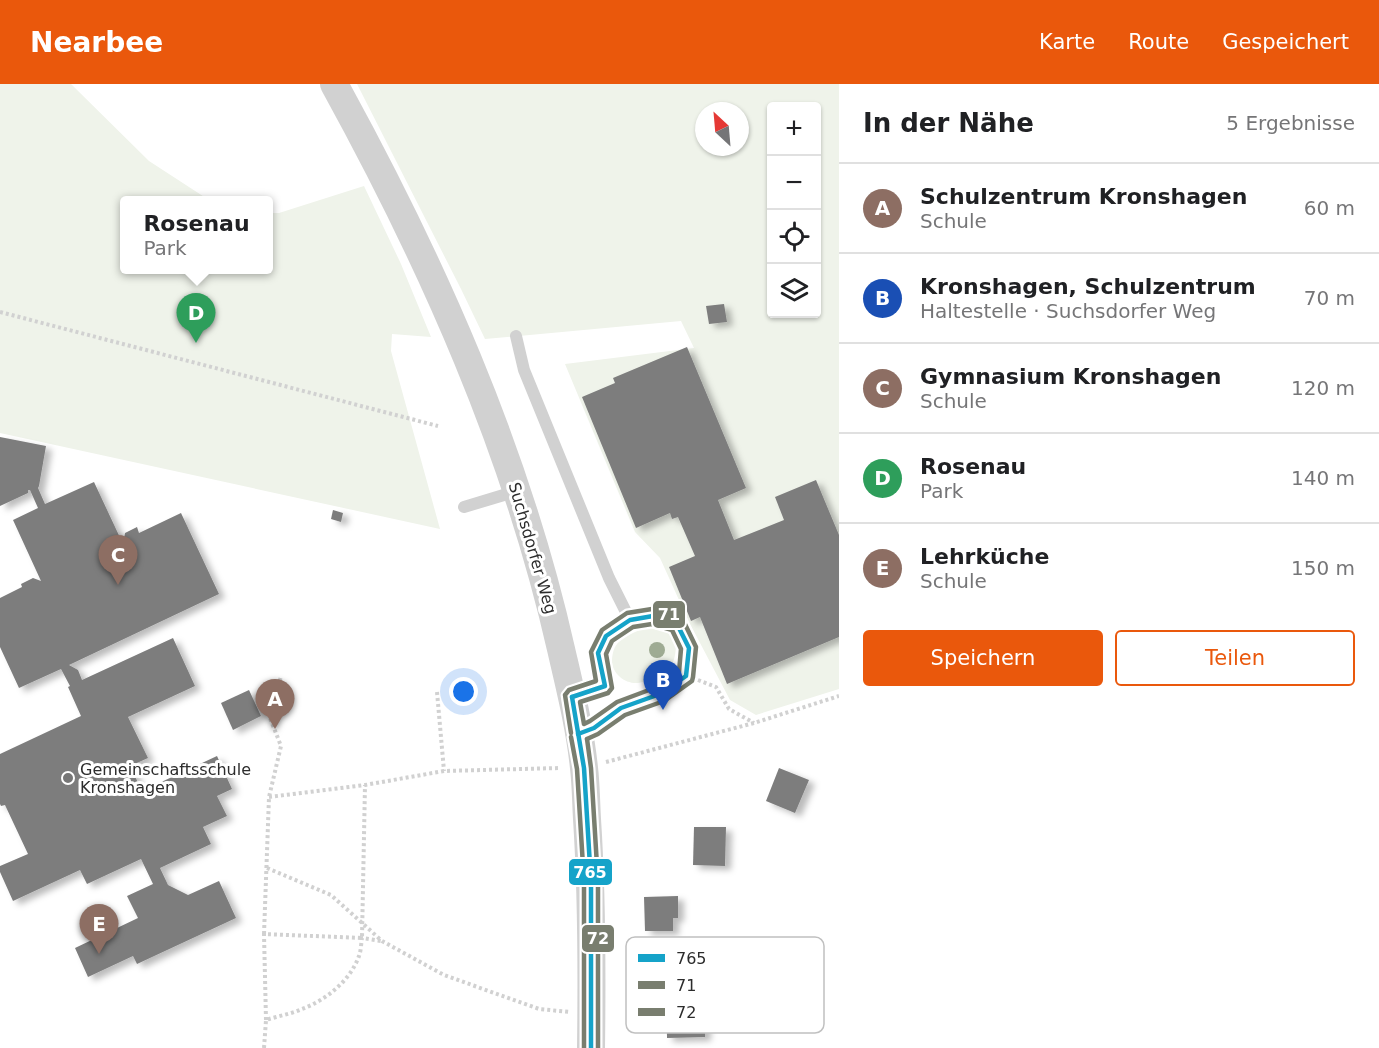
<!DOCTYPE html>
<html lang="de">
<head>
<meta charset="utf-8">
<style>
	:root { --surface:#fff; --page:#f6f6f6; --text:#202124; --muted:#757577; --line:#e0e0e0; --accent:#ea580c }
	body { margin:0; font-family:"DejaVu Sans",sans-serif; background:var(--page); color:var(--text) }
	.controls { position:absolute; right:18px; top:18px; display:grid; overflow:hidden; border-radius:6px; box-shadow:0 2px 4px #0004 }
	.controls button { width:54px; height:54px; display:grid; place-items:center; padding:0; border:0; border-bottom:2px solid var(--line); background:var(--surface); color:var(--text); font:30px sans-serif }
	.compass { position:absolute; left:695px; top:18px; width:54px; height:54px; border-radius:50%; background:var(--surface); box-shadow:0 2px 4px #0004; rotate:334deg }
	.you { position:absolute; left:464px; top:608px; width:21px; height:21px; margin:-15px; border:4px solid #fff; border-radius:50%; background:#1a73e8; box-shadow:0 0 0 9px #1a73e833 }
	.badge { display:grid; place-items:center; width:39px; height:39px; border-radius:50%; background:var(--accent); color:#fff; font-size:20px; font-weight:700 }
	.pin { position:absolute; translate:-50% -50px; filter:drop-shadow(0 2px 3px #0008) }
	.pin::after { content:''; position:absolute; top:32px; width:21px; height:18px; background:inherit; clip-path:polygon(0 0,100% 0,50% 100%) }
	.popup { position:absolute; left:120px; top:112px; width:153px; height:78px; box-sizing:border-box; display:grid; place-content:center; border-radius:6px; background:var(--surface); filter:drop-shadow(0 2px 4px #0005); font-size:20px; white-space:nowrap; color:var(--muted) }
	.popup b { font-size:22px; color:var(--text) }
	.popup::after { content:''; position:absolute; left:50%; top:100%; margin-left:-12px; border:12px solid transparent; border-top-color:var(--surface) }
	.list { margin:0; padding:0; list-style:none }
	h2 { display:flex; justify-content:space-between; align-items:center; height:78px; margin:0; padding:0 24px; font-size:26px }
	h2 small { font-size:20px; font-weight:400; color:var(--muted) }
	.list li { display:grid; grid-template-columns:39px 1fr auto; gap:18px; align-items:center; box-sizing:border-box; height:90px; padding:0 24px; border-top:2px solid var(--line) }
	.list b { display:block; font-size:22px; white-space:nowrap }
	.list p { margin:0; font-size:20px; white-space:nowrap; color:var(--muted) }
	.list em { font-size:20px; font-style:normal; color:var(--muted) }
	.actions { display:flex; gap:12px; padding:18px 24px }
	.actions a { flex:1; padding:14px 0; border:2px solid var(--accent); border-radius:6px; text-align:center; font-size:21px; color:var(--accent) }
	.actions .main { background:var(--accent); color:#fff }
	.icon { flex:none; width:33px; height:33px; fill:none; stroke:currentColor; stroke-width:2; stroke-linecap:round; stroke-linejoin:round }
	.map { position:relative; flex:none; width:839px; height:964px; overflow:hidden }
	header { display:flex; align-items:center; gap:36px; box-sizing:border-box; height:84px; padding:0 30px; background:var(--accent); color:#fff }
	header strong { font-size:28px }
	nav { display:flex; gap:33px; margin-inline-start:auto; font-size:21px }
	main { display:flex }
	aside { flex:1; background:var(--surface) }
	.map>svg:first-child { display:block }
	.green { fill:#eff3ea; fill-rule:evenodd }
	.building { fill:#7d7d7d; filter:url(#shadow) }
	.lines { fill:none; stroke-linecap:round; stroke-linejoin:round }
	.path { stroke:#d1d1d1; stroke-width:4; stroke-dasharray:3 3; stroke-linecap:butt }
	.service { stroke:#d1d1d1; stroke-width:12 }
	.tertiary { stroke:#d1d1d1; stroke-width:28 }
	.bus-1-casing { stroke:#fff; stroke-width:9 }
	.bus-2-casing { stroke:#fff; stroke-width:9 }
	.bus-3-casing { stroke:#fff; stroke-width:9 }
	.bus-1 { stroke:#15a3c9; stroke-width:4.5 }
	.bus-2 { stroke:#797e6f; stroke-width:4.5 }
	.bus-3 { stroke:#797e6f; stroke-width:4.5 }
	.tree { fill:#9eab93 }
	.poi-dot { fill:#767676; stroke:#fff; stroke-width:2 }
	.labels { text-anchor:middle; stroke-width:6; stroke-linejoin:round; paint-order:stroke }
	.street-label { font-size:16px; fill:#2c2c2c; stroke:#fff }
	.poi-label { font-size:16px; fill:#2c2c2c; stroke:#fff; text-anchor:start }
	.key { fill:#fff; stroke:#c0c0c0; stroke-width:1.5 }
	.key-label { font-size:16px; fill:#2c2c2c }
	.line-badge { stroke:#fff; stroke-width:2 }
	.badge-label { font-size:16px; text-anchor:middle; font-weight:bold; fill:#fff }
</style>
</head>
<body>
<header>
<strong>Nearbee</strong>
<nav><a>Karte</a><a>Route</a><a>Gespeichert</a></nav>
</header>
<main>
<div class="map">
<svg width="839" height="964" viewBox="0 0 839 964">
	<defs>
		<filter id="shadow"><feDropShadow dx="6" dy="4" stdDeviation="3" flood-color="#0004"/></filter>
	</defs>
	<rect width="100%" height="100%" fill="#fff"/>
	<g class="green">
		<polygon points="0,0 71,0 149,77 209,116 124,116 124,186 268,186 268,129 279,129 364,102 401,180 431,253 392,250 391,267 440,445 0,349"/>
		<path d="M357,0H839V605L756,631L730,616L689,538L660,474L635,448L565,280L694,264L681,237L485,255L461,205ZM772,22H816V230H772ZM704,27H740V63H704Z"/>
		<path d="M649,542L665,547L676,555C676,564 676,574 671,582C666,589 646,598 638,599C625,600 613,590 612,578C612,572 613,565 617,560C624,551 639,547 649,542Z"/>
	</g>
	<g class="building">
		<polygon points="724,220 727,238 709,240 706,222"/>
		<polygon points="687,263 746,404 718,416 734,456 784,436 775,413 816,396 839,451 839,553 727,600 700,533 691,537 669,483 695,472 678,433 672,435 670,429 636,444 582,313 615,299 613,294"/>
		<polygon points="0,353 46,362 39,402 38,404 45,420 94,398 123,460 125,449 137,443 139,449 181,429 219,510 69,581 78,586 82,596 173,554 195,602 128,633 148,674 130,682 142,707 217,672 232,705 217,712 227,732 203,743 211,760 160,784 168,801 188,811 219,797 236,834 137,880 133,872 88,893 75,864 138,834 127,812 153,800 141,775 87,800 80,786 13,817 0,788 0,782 28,770 5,721 1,722 0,720 0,670 81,632 68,603 70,602 61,585 19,604 0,563 0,514 22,503 21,500 33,494 41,497 13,436 38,424 30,406 28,406 28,409 0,422"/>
		<polygon points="333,426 343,429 341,438 331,435"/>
		<polygon points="249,606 261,632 233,646 221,619"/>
		<polygon points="779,684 809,696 795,729 766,717"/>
		<polygon points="694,743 726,743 725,782 693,781"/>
		<polygon points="678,812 678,834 673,834 673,847 645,847 644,813"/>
		<polygon points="704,864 705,953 667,954 666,865"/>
	</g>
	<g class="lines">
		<g class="path">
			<polyline points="0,228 438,342"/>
			<polyline points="698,596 716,603 729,625 754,639"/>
			<polyline points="437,608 444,687"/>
			<polyline points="606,678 754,639 839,612"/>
			<polyline points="269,713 365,701 444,687 560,684"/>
			<polyline points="267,784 331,811 382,857 444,891 539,925 570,928"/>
			<polyline points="264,850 269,713 281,662 270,634 281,592"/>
			<polyline points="266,936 264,850 362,854 365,701"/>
			<path d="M264,964L266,936C278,932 291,930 302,925C326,916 350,897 359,872C361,867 361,860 362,854L381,857"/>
		</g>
		<g class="service">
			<polyline points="516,252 524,286 609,494 630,536"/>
			<polyline points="464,423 517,407"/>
			<polyline points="572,613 605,602 598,569 606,552 630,536 653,532 677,540 689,564 686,592 660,610 621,624 594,644 579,650"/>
		</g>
		<path class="tertiary" d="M334,0C432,178 516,366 561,565C570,604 580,644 584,684C586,701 586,718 587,735C592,811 592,888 591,964"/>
		<defs>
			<g id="bus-1">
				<polyline points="572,613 584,684 591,798 591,964"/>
				<polyline points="572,613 605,602 598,569 606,552 630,536 653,532 677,540 689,564 686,592 660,610 621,624 594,644 578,650"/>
			</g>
			<g id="bus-2">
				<polyline points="571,649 565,611 569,606 596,597 591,568 602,546 627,529 652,525 682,534 696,563 693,593 692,597 664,617 625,631 598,650 587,655"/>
				<polyline points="571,653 577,685 584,798 584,964"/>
			</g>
			<g id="bus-3">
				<polygon points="652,540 672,546 681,565 679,588 657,603 617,618 590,637 584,640 580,618 608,609 612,604 606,570 612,557 633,543"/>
				<polyline points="587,655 591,684 598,798 598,964"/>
			</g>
		</defs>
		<use href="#bus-1" class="bus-1-casing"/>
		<use href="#bus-2" class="bus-2-casing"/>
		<use href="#bus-3" class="bus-3-casing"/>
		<use href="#bus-1" class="bus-1"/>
		<use href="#bus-2" class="bus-2"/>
		<use href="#bus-3" class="bus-3"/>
	</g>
	<circle class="tree" cx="657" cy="566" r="8"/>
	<circle class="poi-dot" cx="68" cy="694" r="6"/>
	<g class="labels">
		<g class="street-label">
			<text transform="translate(533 464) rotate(74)" y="6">Suchsdorfer Weg</text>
		</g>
		<g class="poi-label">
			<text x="80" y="691">Gemeinschaftsschule<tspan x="80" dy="18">Kronshagen</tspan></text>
		</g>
	</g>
	<rect x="626" y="853" width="198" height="96" rx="9" class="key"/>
	<rect x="638" y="870" width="27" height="8" fill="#15a3c9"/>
	<rect x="638" y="897" width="27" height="8" fill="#797e6f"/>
	<rect x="638" y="924" width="27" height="8" fill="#797e6f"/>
	<g class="key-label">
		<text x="676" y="880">765</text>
		<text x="676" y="907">71</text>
		<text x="676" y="934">72</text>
	</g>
	<g class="line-badge">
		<rect x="652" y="516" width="34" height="29" rx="6" fill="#797e6f"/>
		<rect x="568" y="774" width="45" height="28" rx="6" fill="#15a3c9"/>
		<rect x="581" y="840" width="34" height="29" rx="6" fill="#797e6f"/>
	</g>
	<g class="badge-label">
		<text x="669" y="536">71</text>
		<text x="590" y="794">765</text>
		<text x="598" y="860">72</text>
	</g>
</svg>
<div class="controls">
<button>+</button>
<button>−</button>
<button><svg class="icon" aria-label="locate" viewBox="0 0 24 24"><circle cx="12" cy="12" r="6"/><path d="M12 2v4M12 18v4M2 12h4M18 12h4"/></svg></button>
<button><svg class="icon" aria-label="layers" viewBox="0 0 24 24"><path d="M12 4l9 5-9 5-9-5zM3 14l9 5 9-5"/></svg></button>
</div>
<svg class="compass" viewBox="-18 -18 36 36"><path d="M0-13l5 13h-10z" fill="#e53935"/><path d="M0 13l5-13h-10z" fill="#757577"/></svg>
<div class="you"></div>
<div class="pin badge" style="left:275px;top:645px;background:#8d6e63">A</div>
<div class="pin badge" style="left:663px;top:626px;background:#1a4fb4">B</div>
<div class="pin badge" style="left:118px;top:501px;background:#8d6e63">C</div>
<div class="pin badge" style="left:196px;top:259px;background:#2e9e5b">D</div>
<div class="popup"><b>Rosenau</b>Park</div>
<div class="pin badge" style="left:99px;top:870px;background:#8d6e63">E</div>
</div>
<aside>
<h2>In der Nähe<small>5 Ergebnisse</small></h2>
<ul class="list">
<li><span class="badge" style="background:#8d6e63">A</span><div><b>Schulzentrum Kronshagen</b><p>Schule</p></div><em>60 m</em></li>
<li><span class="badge" style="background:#1a4fb4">B</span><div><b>Kronshagen, Schulzentrum</b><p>Haltestelle · Suchsdorfer Weg</p></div><em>70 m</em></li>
<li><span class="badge" style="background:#8d6e63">C</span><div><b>Gymnasium Kronshagen</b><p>Schule</p></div><em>120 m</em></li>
<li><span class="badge" style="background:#2e9e5b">D</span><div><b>Rosenau</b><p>Park</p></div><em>140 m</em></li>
<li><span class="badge" style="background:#8d6e63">E</span><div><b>Lehrküche</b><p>Schule</p></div><em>150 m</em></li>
</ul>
<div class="actions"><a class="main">Speichern</a><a>Teilen</a></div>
</aside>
</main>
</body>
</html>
